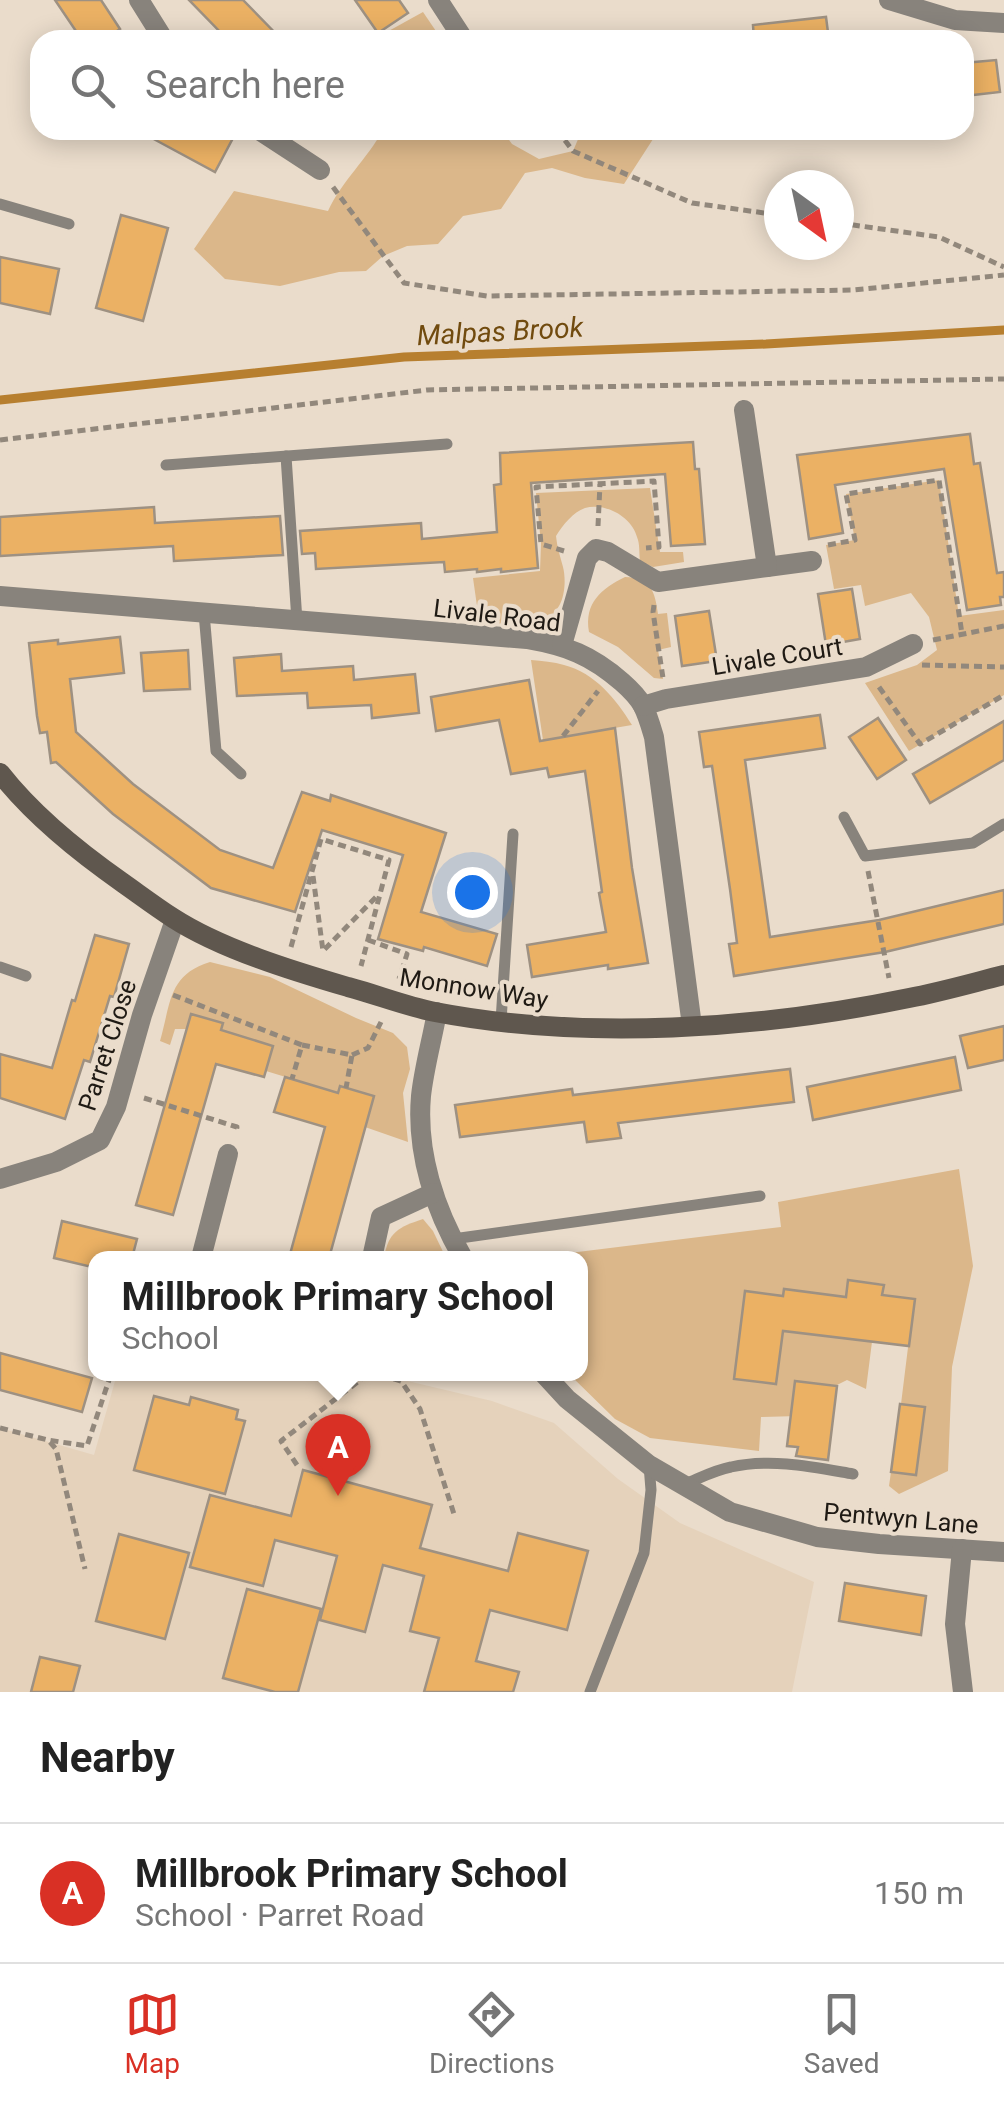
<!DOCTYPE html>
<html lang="en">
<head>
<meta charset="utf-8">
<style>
	:root { --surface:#fff; --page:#f6f6f6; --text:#222; --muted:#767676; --line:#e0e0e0; --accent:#d93025 }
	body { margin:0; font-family:Roboto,sans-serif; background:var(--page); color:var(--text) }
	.compass { position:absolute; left:764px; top:170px; width:90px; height:90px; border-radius:50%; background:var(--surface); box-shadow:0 5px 25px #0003; rotate:147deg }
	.you { position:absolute; left:472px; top:892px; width:35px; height:35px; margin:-25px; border:8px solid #fff; border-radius:50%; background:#1a73e8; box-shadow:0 0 0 15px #1a73e833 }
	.badge { display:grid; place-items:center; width:65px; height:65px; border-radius:50%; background:var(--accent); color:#fff; font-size:32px; font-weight:700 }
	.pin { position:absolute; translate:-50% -82px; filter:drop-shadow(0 2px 5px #0008) }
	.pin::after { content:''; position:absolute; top:52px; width:35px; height:30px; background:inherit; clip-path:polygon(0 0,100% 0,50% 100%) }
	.popup { position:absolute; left:88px; top:1251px; width:500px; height:130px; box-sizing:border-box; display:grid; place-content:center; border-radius:20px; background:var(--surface); filter:drop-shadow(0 2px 8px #0005); font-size:32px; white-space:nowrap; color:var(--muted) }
	.popup b { font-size:38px; color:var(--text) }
	.popup::after { content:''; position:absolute; left:50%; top:100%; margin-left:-20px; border:20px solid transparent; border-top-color:var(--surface) }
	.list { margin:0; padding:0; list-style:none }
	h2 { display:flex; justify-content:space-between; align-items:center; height:130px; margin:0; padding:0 40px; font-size:42px }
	h2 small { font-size:32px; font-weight:400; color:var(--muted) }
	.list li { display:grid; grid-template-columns:65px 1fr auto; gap:30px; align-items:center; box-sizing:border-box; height:140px; padding:0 40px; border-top:2px solid var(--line) }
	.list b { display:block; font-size:38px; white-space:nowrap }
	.list p { margin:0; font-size:32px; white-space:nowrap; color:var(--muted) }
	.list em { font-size:32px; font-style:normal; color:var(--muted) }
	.icon { flex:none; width:55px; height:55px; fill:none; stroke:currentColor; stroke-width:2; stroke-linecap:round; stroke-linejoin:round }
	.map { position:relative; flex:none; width:1004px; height:1692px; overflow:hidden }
	.search { position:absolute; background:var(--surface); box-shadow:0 5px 25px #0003; left:30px; right:30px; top:30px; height:110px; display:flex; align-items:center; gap:25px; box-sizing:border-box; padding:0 35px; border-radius:30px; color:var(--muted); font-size:38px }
	.sheet { height:270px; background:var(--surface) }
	nav { display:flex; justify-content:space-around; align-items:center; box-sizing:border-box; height:140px; border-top:2px solid var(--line); background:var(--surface); font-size:28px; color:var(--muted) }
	nav a { display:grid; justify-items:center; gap:5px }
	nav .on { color:var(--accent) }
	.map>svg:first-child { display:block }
	.built { fill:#e5d2bb }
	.green { fill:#dbb78a }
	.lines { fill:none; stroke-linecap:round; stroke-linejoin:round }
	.stream { stroke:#b77f2f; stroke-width:9 }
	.building { fill:#ebb164; stroke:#9e9182; stroke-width:2.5 }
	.path { stroke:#92887c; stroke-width:5; stroke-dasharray:8 5; stroke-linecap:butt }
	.lane { stroke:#88837c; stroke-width:11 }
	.street { stroke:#88837c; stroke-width:20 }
	.secondary { stroke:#5f574e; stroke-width:20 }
	.labels { text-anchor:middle; stroke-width:8; stroke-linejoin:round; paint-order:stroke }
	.street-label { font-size:25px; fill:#1f1a14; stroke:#eadccb }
	.water-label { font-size:28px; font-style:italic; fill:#714b0f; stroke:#eadccb }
</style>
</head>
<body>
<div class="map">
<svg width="1004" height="1692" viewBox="0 0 1004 1692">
	<rect width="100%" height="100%" fill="#eadccb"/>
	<polygon class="built" points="117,1374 378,1374 492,1401 554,1423 618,1479 680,1523 814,1582 792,1692 0,1692 0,1428 94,1455"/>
	<g class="green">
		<polygon points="423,12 442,40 390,40 385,33"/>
		<path d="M383,130H502L512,144L539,159L573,151L582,130H634L655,136L624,184L585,178L552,168L525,173L501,209L463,216L438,244L407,246L383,256L366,271L339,272L280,286L225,279L194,249L234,191L328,211C342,181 367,159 383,130Z"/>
		<polygon points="939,480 959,616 1004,610 1004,695 909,751 865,683 917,665 937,650 929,617 911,593 865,606 861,585 834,589 826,545 855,540 846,494"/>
		<path d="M650,488L660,552H683L684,562L653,567L640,561C639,553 640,544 637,537C632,517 605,502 585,508C573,512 563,525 556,536C557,547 560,556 563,567C566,579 565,596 559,606C555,612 550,621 543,624C529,630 494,622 479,620L473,578L540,571L541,544L536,493Z"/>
		<path d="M625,577C651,578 655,591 658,614L667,613L671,647L658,650L663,679L654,678L618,647L589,632C584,603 601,589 625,577Z"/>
		<path d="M531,660C542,661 554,662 564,665C595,673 616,699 632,725L543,740Z"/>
		<path d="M210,962L270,977L356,1018L393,1033L407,1047L410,1069L403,1093L408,1142L365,1127L374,1096L341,1086L338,1093L266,1071L273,1046L221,1030L222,1023L192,1014L186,1029H175L170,1045L160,1041C171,1003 168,975 210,962Z"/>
		<polygon points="959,1169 973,1266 952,1367 948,1471 899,1494 889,1486 891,1472 916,1474 925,1407 901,1404 914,1299 882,1295 883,1284 849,1280 846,1297 784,1289 783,1296 745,1292 734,1379 783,1331 859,1340 873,1334 866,1389 847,1380 835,1386 799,1416 761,1417 759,1451 650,1438 615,1419 569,1374 580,1374 580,1258 529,1258 781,1227 778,1202"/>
		<path d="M423,1219L433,1231L446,1258H384C388,1232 399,1227 423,1219Z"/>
	</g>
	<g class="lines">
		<polyline class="stream" points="0,400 404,357 766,344 1004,330"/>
	</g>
	<g class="building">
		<polygon points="55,0 101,0 120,29 103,40 82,40"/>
		<polygon points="189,0 243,0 282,40 228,40"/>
		<polygon points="355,0 399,0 408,13 378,33"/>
		<polygon points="826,17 829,40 754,40 753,25"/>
		<polygon points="996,60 1000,92 964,96 964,63"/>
		<polygon points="137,130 218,130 233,138 215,172"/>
		<polygon points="121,215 168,228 143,321 96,308"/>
		<polygon points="0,257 59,269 50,314 0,303"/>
		<polygon points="970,434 974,464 980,463 997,573 1004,572 1004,597 1000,597 1001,605 967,610 944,469 835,485 843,533 809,539 797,455"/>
		<polygon points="693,442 695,469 699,469 705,544 671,546 665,474 531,483 538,568 501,572 501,569 477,572 477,569 445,572 444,562 316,569 315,553 302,554 300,531 421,523 422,539 497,532 494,485 501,484 500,453"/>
		<polygon points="154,507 155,523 280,516 283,555 174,561 173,546 0,556 0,517"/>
		<polygon points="852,589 860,639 826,645 818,594"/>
		<polygon points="709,611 717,661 682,666 675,616"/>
		<polygon points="120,637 124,673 70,679 76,732 133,784 220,850 273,868 302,792 330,801 331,795 446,833 421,912 497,934 487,966 424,947 423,951 378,939 403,855 322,830 295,912 211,888 113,814 56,762 51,763 47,732 40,733 37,716 29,643 58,640 58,644"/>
		<polygon points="188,650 190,689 144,691 141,653"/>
		<polygon points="281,654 282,671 353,666 354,680 415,674 419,713 372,718 371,705 308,708 307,693 237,696 234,658"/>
		<polygon points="529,680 540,741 615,728 632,868 648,963 608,969 608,965 532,977 527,945 606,932 599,893 602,892 585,771 549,777 547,768 511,774 499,720 436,731 431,697"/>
		<polygon points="820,715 825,748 745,760 770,937 879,920 1004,890 1004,924 885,952 734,976 729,944 737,943 730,889 712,766 704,767 699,732"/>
		<polygon points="878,718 906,760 877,779 849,737"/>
		<polygon points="1004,721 1004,760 930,803 913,774"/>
		<polygon points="95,935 129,944 114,997 110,996 90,1062 84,1060 65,1119 0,1098 0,1054 52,1068 72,1000 75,1001"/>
		<polygon points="191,1014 223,1023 221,1030 273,1046 264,1077 216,1064 173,1215 136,1205"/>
		<polygon points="1004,1026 1004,1060 968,1068 960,1036"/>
		<polygon points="955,1057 961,1090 813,1120 807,1087"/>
		<polygon points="790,1069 794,1102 618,1123 621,1138 587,1142 584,1122 460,1137 455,1105 572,1089 573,1095"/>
		<polygon points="285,1077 338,1093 340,1086 374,1096 329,1258 289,1258 325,1127 274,1112"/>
		<polygon points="62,1221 137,1239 132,1258 96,1258 96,1268 54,1258"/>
		<polygon points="848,1280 884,1285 882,1295 915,1299 909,1346 783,1331 776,1384 734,1379 745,1291 783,1296 784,1289 846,1297"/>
		<polygon points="0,1353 92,1378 82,1412 0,1390"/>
		<polygon points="795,1381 837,1386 828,1460 796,1456 798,1447 787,1446"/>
		<polygon points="154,1396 189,1405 191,1397 238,1410 236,1419 245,1421 225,1494 134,1470"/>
		<polygon points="900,1404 925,1407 916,1475 891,1472"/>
		<polygon points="303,1470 432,1505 420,1548 508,1571 518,1533 588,1551 567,1630 490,1610 476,1661 519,1672 513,1692 424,1692 439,1638 410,1631 424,1576 383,1565 365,1632 320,1620 337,1556 275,1540 263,1586 190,1567 210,1495 291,1516"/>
		<polygon points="119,1534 189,1553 165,1639 96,1621"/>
		<polygon points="845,1583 926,1596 921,1635 839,1621"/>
		<polygon points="247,1589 321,1609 298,1692 275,1692 223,1678"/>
		<polygon points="40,1657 80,1666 73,1692 31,1692"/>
	</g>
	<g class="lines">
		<g class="path">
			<polyline points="557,130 573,151 692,203 779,215"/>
			<polyline points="333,187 404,283 487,296 854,290 1004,275"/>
			<polyline points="839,223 939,237 1004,267"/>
			<polyline points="0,440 427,390 1004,379"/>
			<polyline points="598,526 600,484"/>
			<polyline points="828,545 855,540 846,494 939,480 962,634"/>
			<polyline points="564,551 541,544 536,487 654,481 659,547 646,548"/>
			<polyline points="654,605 653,612 663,678"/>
			<polyline points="933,640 1004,626"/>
			<polyline points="922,665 1004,667"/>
			<polyline points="879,687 920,744 1004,695"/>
			<polyline points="563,736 598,691"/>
			<polyline points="868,871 889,978"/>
			<polyline points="313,876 323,951 378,895"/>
			<polyline points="368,940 407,954 399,979"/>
			<polyline points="291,947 321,839 389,860 361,966"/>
			<polyline points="173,995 302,1045 292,1079"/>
			<polyline points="302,1045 352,1055 346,1088"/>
			<polyline points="352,1055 368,1048 381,1022"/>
			<polyline points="144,1098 237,1127 236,1132"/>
			<polyline points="383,1374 383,1376 401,1381 420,1409 454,1514"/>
			<polyline points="0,1428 48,1440 87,1446 111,1374"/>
			<polyline points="50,1442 56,1449 85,1569"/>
			<polyline points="297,1465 281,1441 368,1374 383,1376"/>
		</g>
		<g class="lane">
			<polyline points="0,204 69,224"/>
			<polyline points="286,456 297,621"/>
			<polyline points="166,465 447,444"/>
			<polyline points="204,613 216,751 241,774"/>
			<polyline points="844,817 865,856 973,843 1004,824"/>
			<polyline points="0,967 26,976"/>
			<polyline points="501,1021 513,834"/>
			<polyline points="453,1239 760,1196"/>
			<path d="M685,1484C700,1478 715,1470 731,1467C772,1458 813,1467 853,1474"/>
			<polyline points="590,1692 644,1553 651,1490 649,1465"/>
		</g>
		<g class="street">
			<polyline points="139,0 164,40"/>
			<polyline points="438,0 464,40"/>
			<polyline points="889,0 955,20 1004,23"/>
			<polyline points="259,130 320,170"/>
			<polyline points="767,567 812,561"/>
			<path d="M0,596L527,639C567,646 591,655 622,682C630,689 638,697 643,706C648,716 651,727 654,737L692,1026"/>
			<polyline points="562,645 587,558 596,549 608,552 658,582 767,567 744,410"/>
			<polyline points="643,706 666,699 866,667 913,644"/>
			<path d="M437,1012C432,1040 424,1068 421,1096C416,1153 435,1210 463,1258"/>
			<polyline points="0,1179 56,1162 100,1140 116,1107 142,1015 175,920"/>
			<polyline points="201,1258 228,1154"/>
			<polyline points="372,1258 381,1217 433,1193"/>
			<polyline points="544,1374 567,1399 649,1465 730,1512 817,1537 879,1544 1004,1552"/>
			<polyline points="962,1549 955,1624 963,1692"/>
		</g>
		<path class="secondary" d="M0,773C32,814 80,853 123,883C140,895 156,907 173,918C221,949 293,971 348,987C378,995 405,1006 435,1012C586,1041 759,1029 909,998C941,992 972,983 1004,975"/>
	</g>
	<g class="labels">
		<g class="street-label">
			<text transform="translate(497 615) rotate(7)" y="9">Livale Road</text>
			<text transform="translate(777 656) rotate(-9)" y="9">Livale Court</text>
			<text transform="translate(474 988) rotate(9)" y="9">Monnow Way</text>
			<text transform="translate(107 1045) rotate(-72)" y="9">Parret Close</text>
			<text transform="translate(901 1518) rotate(5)" y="9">Pentwyn Lane</text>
		</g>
		<g class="water-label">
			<text transform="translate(500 331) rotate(-3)" y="10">Malpas Brook</text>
		</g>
	</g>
</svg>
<svg class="compass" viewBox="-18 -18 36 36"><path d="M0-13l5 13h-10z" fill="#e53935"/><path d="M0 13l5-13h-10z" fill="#767676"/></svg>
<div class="you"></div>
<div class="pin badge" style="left:338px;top:1496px">A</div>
<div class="popup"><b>Millbrook Primary School</b>School</div>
<div class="search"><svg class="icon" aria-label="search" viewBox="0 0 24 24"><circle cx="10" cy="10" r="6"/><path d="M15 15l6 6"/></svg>Search here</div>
</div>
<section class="sheet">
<h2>Nearby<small></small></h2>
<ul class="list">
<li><span class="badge">A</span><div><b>Millbrook Primary School</b><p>School · Parret Road</p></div><em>150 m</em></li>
</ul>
</section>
<nav>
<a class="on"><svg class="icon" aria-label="map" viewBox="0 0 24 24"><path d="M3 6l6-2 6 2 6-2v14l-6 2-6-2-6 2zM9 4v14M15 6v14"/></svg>Map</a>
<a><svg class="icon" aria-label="directions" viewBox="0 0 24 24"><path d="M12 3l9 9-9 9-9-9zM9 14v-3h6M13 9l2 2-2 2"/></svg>Directions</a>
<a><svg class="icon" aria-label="saved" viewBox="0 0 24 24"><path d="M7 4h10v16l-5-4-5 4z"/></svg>Saved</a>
</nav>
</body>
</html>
